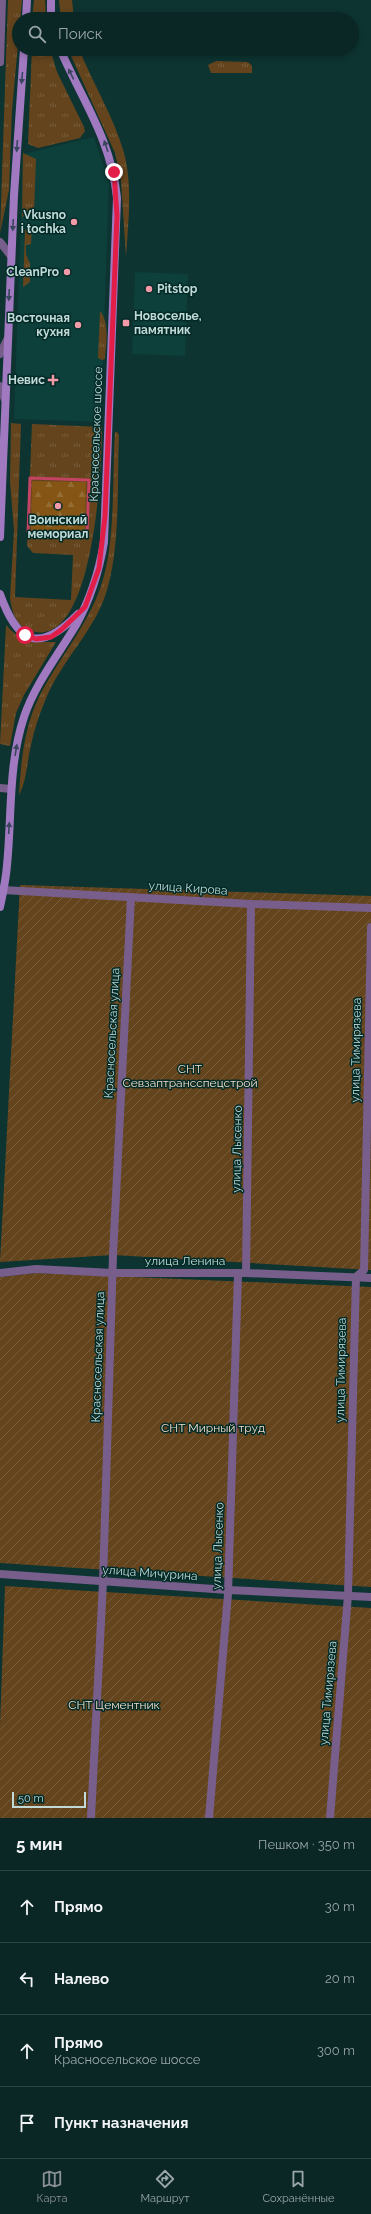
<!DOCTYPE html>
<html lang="ru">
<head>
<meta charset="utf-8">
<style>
	:root { --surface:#0a2725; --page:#183332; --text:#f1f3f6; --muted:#99a5a7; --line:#2a4442; --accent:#8c9099 }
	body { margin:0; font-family:Raleway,sans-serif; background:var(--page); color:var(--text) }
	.scale { position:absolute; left:12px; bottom:10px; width:74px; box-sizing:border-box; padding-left:4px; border:2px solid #c1dad8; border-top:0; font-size:11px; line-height:14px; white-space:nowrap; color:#c1dad8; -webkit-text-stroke:3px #022a27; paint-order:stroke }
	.stop { position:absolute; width:12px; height:12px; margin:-9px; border:3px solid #e11d48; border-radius:50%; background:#fff }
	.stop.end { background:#e11d48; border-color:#fff; box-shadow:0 1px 4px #0008 }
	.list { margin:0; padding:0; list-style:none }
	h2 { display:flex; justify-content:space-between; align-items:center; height:52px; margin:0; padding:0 16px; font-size:17px }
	h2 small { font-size:13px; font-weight:400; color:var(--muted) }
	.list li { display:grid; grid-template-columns:26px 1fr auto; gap:12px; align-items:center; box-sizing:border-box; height:72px; padding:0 16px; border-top:1px solid var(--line) }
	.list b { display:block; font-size:15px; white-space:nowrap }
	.list p { margin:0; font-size:13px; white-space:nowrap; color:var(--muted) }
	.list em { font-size:13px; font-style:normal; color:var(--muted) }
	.icon { flex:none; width:22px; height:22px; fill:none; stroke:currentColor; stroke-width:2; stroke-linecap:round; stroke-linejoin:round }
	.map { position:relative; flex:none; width:371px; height:1818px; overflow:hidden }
	.search { position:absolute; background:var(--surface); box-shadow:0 2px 6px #0003; left:12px; right:12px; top:12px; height:44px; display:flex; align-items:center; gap:10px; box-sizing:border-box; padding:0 14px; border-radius:22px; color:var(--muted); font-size:15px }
	.sheet { height:340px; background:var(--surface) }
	nav { display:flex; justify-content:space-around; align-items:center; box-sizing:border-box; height:56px; border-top:1px solid var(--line); background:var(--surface); font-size:11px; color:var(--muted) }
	nav a { display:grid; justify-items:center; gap:2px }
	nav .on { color:var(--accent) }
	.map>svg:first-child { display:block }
	.built { fill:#0d3f3b }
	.grass { fill:url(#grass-tufts) }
	.forest { fill:url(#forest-firs) }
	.garden { fill:url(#garden-furrows) }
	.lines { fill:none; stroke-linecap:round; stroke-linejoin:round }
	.stream { stroke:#c34363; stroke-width:3 }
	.minor { stroke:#775e8b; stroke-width:8 }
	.secondary { stroke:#a079c0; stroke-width:8 }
	.oneway { fill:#39465d }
	.route { stroke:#e11d48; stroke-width:5 }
	.poi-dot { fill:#f39aa9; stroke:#022a27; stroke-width:1.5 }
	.labels { text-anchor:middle; stroke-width:3; stroke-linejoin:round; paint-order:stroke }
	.poi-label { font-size:12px; font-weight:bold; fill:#c1dad8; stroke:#022a27; text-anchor:end }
	.street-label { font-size:12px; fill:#c1dad8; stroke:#022a27 }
	.park-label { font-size:12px; fill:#f3dec7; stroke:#022a27 }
</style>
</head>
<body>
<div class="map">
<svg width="371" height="1818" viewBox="0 0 371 1818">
	<defs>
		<pattern id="grass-tufts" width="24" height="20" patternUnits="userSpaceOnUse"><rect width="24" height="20" fill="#64441d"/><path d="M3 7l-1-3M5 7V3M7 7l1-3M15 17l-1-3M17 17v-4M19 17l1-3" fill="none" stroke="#785e3d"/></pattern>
		<pattern id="forest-firs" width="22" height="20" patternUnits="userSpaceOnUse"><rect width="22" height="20" fill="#845514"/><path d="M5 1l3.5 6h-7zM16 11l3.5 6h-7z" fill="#946d35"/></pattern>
		<pattern id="garden-furrows" width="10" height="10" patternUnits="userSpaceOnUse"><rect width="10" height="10" fill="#64441d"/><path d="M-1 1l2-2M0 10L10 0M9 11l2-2" fill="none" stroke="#785e3d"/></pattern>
	</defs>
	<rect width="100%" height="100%" fill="#0d3431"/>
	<g class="built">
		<polygon points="94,137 109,182 101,422 14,419 23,154"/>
		<polygon points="135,272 188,274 185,356 132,354"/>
	</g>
	<g class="grass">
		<polygon points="8,0 22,0 12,110 9,190 0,233"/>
		<polygon points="34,0 45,0 46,19 32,19"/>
		<polygon points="59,0 72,0 74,19 61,19"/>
		<polygon points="32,49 50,49 57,72 84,127 85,131 80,138 38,148 28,144"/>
		<path d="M68,49H79C93,84 114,117 124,153C133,186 128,224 126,257L121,181L115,153Z"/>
		<polygon points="216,61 248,62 252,66 252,73 211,73 208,65"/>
		<polygon points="23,153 36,159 34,211 22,217"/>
		<polygon points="32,225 31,244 26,245 26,254 30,264 30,282 23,287 25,230"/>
		<path d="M100,311C110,323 106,345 105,359L102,360L98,358Z"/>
		<path d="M11,423L21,424L15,597L71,600L73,555L33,553L27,546L32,424L102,427C102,461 95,656 29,630C15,625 12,611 10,598L14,530L10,482Z"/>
		<path d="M115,432H117L119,435C117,484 121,554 104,599C90,636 59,664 45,701C39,715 34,730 31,745C27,761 27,780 19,795C21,761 24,728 39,697C58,659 87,627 101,586C116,542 112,479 115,432Z"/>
		<path d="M6,625C22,643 33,642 56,642L24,695L16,713L10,746L0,744Z"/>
	</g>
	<polygon class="forest" points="32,481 86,482 85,531 31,530"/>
	<g class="garden">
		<polygon points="20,885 371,896 371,1270 113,1255 0,1262"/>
		<polygon points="37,1273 371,1287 371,1587 0,1563 0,1277"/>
		<polygon points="5,1586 371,1608 371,1818 0,1818 0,1726"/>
	</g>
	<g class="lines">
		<polygon class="stream" points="30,478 89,480 87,533 28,532"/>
		<g class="minor">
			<polyline points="0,62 2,0"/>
			<polyline points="0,242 11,256"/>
			<polyline points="0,354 8,338"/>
			<polyline points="0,386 5,400"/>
			<polyline points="0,788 11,789"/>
			<polyline points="3,890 251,904 371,908"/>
			<polyline points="0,1273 36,1269 113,1273 246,1273 371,1278"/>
			<polyline points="246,1273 251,904"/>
			<polyline points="0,1574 228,1590 371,1597"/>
			<polyline points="91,1818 103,1582 113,1255 131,897"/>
			<polyline points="209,1818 228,1594 238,1274"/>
			<polyline points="330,1818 348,1595 356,1277 364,1270 371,927"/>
		</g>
		<g class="secondary">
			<polyline points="51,0 51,19"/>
			<polyline points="26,19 27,0"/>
			<polyline points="0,537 14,195 24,49"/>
			<path d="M0,594C18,645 40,653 78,614"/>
			<path d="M0,907C3,893 6,879 7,865C12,816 8,765 24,717C35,684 58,655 76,625C91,598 99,572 104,542L117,198C111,139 83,102 60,49"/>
		</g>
	</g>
	<defs><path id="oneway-solid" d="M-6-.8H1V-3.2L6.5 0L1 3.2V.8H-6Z"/></defs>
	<g class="oneway">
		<use href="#oneway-solid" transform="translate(71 74) rotate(-116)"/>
		<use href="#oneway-solid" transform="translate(22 78) rotate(95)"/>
		<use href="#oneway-solid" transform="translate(17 146) rotate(94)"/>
		<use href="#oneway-solid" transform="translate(106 146) rotate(-109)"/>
		<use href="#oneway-solid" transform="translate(13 225) rotate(93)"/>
		<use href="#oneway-solid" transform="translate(9 295) rotate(93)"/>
		<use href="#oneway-solid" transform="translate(16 750) rotate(-81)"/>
		<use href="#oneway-solid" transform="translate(9 828) rotate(-87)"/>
	</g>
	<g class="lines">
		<polyline class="route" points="25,635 36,639 51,637 61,630 85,607 99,568 105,516 117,216 114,172"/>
	</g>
	<g class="poi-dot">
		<circle cx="74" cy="222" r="4"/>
		<circle cx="67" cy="272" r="4"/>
		<circle cx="149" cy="289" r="4"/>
		<rect x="122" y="319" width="8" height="8" rx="2"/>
		<circle cx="78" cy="325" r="4"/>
		<path d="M51 374h4v4h4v4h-4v4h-4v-4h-4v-4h4z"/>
		<circle cx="58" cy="506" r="4"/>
	</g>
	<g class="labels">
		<g class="poi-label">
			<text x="66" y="219">Vkusno<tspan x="66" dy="14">i tochka</tspan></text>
			<text x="59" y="276">CleanPro</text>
			<text x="157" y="293" text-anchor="start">Pitstop</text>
			<text x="134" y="320" text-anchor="start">Новоселье,<tspan x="134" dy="14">памятник</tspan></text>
			<text x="70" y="322">Восточная<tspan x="70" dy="14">кухня</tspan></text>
			<text x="45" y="384">Невис</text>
			<text x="58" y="524" text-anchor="middle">Воинский<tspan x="58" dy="14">мемориал</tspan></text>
		</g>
		<g class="street-label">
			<text transform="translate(96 434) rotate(-88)" y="4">Красносельское шоссе</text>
			<text transform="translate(188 888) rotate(4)" y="4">улица Кирова</text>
			<text transform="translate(112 1033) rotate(-87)" y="4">Красносельская улица</text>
			<text transform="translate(356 1050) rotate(-89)" y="4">улица Тимирязева</text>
			<text transform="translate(237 1149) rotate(-89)" y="4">улица Лысенко</text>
			<text x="185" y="1265">улица Ленина</text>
			<text transform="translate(98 1357) rotate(-88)" y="4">Красносельская улица</text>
			<text transform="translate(341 1370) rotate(-89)" y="4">улица Тимирязева</text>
			<text transform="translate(218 1546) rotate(-88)" y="4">улица Лысенко</text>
			<text transform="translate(150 1573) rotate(4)" y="4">улица Мичурина</text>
			<text transform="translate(328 1693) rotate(-85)" y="4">улица Тимирязева</text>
		</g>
		<g class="park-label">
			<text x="190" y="1073">СНТ<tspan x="190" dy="14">Севзаптрансспецстрой</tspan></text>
			<text x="213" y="1432">СНТ Мирный труд</text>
			<text x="114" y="1709">СНТ Цементник</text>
		</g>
	</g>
</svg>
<div class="scale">50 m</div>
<div class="stop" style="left:25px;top:635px"></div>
<div class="stop end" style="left:114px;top:172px"></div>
<div class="search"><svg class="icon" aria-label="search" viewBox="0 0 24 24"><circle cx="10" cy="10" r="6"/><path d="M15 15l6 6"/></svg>Поиск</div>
</div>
<section class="sheet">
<h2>5 мин<small>Пешком · 350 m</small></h2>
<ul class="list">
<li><svg class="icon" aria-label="ahead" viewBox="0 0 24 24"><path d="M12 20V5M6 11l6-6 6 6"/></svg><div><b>Прямо</b></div><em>30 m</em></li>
<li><svg class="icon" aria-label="left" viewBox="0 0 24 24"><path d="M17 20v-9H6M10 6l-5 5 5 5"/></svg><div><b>Налево</b></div><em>20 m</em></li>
<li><svg class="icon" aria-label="ahead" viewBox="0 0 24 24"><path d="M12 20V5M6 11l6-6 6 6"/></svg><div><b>Прямо</b><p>Красносельское шоссе</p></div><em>300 m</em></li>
<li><svg class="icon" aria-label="arrive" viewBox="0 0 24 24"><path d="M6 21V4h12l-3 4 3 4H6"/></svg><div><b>Пункт назначения</b></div></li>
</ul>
</section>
<nav>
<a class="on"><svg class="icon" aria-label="map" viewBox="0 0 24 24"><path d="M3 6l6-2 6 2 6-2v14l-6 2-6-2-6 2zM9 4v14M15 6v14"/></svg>Карта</a>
<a><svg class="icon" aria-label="directions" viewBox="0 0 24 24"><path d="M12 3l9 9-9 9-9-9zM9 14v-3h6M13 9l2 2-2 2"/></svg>Маршрут</a>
<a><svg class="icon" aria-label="saved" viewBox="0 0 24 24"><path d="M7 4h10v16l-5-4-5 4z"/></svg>Сохранённые</a>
</nav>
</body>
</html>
